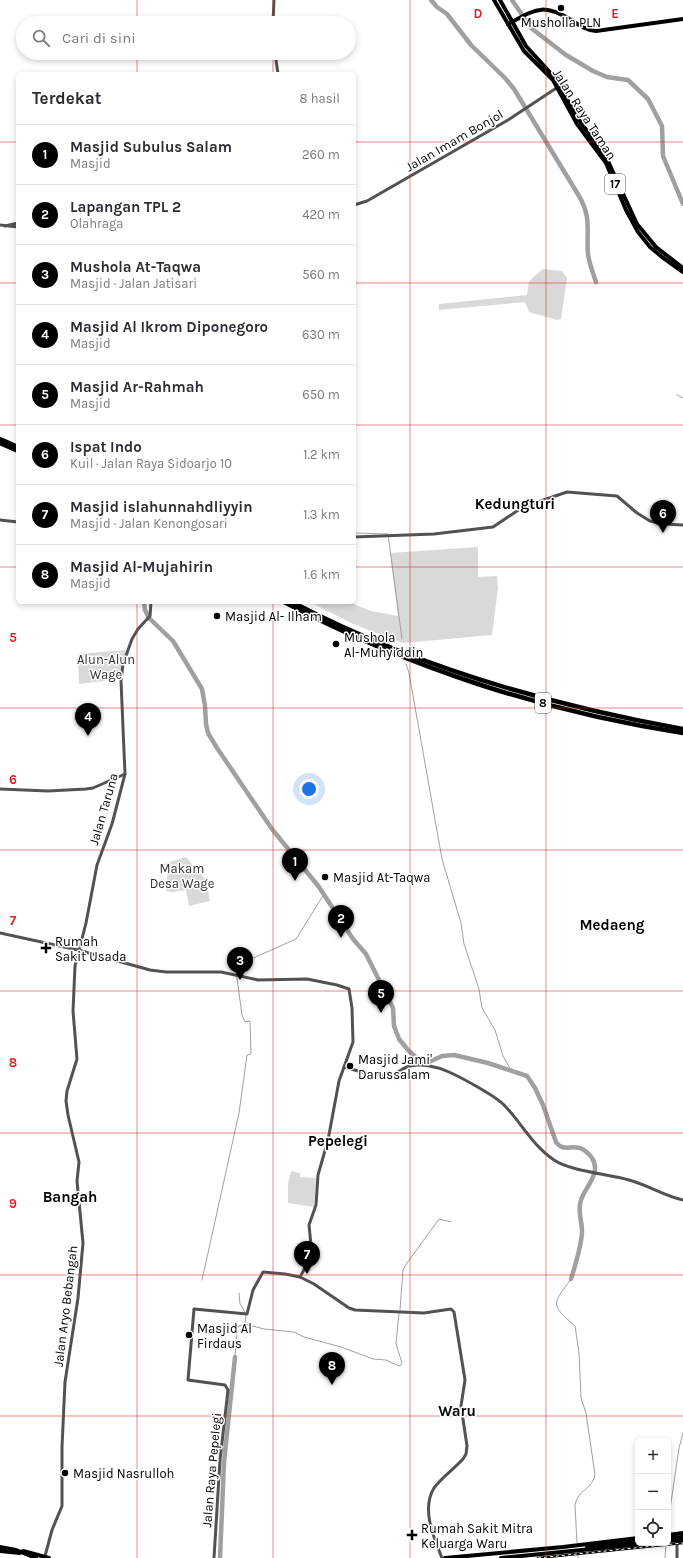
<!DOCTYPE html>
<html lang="id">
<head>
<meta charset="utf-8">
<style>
	:root { --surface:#fff; --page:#f7f7f7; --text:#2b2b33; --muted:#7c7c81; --line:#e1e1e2; --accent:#000 }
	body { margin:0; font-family:Karla,sans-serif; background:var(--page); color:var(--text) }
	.controls { position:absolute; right:12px; bottom:12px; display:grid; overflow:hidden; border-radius:6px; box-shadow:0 2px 6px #0003 }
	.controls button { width:36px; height:36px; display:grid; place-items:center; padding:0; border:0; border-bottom:1px solid var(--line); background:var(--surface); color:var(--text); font:20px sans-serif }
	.you { position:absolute; left:309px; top:789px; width:14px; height:14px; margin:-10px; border:3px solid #fff; border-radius:50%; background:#1a73e8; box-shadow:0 0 0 6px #1a73e833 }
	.badge { display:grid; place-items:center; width:26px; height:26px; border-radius:50%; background:var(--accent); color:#fff; font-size:13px; font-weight:700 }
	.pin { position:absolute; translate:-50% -33px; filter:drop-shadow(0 1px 2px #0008) }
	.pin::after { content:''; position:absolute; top:21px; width:14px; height:12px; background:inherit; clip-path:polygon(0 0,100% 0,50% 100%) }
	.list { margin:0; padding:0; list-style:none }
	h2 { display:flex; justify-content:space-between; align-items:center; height:52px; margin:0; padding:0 16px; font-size:17px }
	h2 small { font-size:13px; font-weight:400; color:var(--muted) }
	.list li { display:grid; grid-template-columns:26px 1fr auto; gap:12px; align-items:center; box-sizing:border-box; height:60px; padding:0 16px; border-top:1px solid var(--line) }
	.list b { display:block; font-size:15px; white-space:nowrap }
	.list p { margin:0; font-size:13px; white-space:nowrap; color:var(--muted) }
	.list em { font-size:13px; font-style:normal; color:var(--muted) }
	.icon { flex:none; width:22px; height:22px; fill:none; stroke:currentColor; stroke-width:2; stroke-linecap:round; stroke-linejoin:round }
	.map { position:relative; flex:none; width:683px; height:1558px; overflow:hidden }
	.search { position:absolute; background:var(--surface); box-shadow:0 2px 6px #0003; left:16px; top:16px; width:340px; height:44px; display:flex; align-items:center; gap:10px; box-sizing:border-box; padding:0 14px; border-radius:22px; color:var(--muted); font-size:15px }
	.panel { position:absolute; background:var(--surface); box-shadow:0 2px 6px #0003; left:16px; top:72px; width:340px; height:532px; border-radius:6px }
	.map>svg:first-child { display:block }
	.green { fill:#d9d9d9 }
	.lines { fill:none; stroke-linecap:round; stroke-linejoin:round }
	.stream { stroke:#a0a0a0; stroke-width:1 }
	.river { stroke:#a0a0a0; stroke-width:4.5 }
	.tertiary { stroke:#525252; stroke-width:3 }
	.primary { stroke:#000; stroke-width:4 }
	.trunk { stroke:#000; stroke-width:4 }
	.motorway { stroke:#000; stroke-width:4.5 }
	.rail-casing { stroke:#000; stroke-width:2.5 }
	.rail { stroke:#fff; stroke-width:1; stroke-dasharray:3; stroke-linecap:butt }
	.grid { fill:none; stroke:#d62828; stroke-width:1; stroke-opacity:0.55 }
	.poi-dot { fill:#000; stroke:#fff; stroke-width:1.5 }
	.labels { text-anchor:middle; stroke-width:3; stroke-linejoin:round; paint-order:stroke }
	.shield { fill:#fff; stroke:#4c4c4c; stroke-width:1 }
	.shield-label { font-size:12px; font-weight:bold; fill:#000 }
	.poi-label { font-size:13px; fill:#000; stroke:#fff; text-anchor:start }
	.street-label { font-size:13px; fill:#000; stroke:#fff }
	.park-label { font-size:13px; fill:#303030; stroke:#fff }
	.quarter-label { font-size:15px; font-weight:bold; fill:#000; stroke:#fff }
	.grid-label { font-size:13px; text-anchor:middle; font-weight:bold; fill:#d62828; stroke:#fff; stroke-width:3; stroke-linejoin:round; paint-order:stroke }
</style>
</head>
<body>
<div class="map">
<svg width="683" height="1558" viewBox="0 0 683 1558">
	<rect width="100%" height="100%" fill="#fff"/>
	<g class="green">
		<polygon points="543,269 562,271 567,278 561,319 557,320 529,312 525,302 439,310 439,304 527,295 529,281"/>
		<polygon points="478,547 478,577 497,576 498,588 492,635 403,643 353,624 310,602 351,603 371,611 398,616 390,553"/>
		<polygon points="126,650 122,662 120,679 79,684 78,654"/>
		<polygon points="186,857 206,880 210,901 189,906 186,890 173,892 166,891 168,866 163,867 163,864"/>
		<polygon points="291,1171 300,1173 300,1177 316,1178 314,1207 288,1203 288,1183"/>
	</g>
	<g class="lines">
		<g class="stream">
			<polyline points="677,395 683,398"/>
			<polyline points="354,533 388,534 402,639"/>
			<polyline points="406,664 409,673 442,859 461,923 464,944 479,989 482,1008 495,1030 503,1056 511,1070"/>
			<path d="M571,1279C552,1305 550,1304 575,1326L579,1353L581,1398L586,1413L595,1475C592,1490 578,1489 575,1505L577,1543"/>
			<polyline points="202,1280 239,1113 247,1055 251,1054 250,1021 245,1022 242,1015 237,978 238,972 242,963 296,939 324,894"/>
			<polyline points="239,1293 240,1304 245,1312"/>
			<polyline points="400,1310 403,1270 407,1263 439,1219 451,1222"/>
			<polyline points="245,1324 246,1315"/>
			<polyline points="235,1357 237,1327 245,1324 264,1329 294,1332 304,1337 341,1347 373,1359 386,1360 399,1366 401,1365 402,1363 396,1344 399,1313"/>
			<polyline points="668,1523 679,1448 683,1433"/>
			<polyline points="578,1552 578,1558"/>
			<polyline points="665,1558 666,1543"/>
		</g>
		<g class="river">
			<path d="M431,0L437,7L447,14L471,45L505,78L514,89L579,196C592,218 586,231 588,254C589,263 593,273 596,282"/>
			<polyline points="512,0 531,28 566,55 593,71 607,77 628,80 648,99 662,126 663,156 683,204"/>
			<path d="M144,602L145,610L149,618L173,641L202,689L205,706L206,724L208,733L217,748L272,829L319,887L353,939L366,954L393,1008L394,1026L399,1039L408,1050L421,1062H429L442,1056L454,1055L488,1063L527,1076L535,1088L543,1105L556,1142C566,1156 576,1137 592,1158C602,1173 585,1187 581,1200C577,1211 582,1220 582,1231C582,1244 575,1266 571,1279"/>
			<polyline points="220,1558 224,1462 235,1357"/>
		</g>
		<g class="tertiary">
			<polyline points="273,23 274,0"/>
			<polyline points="275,53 278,74"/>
			<polyline points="354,205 367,201 508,120 558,87"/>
			<polyline points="0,225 18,227"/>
			<polyline points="5,226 18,223"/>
			<polyline points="0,520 18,522"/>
			<polyline points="354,537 434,534 493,527 523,507 567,492 617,496 637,513 650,521 663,524 683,525"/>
			<polyline points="0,789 48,791 86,789 93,788 125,774"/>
			<polyline points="0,933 78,950 150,970 166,972 221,972 258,980 307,979 337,985 349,989 352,1008 353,1042 339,1081 328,1140 318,1175 316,1205 309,1225 312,1255 300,1277"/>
			<path d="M344,1067C358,1071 373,1076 388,1075C396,1074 400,1070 407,1067C419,1062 438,1067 449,1072C462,1078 496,1096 505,1106C522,1124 533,1146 554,1160C570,1171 608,1174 629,1180C648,1185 664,1196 683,1200"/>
			<polyline points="45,1556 52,1530 62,1506 62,1447 65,1382 78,1298 83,1243 77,1181 79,1162 68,1115 66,1101 67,1091 77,1059 73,1011 75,966 86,923 97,865 112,824 125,774 121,681 123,664 132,639 138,629 150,616 151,602"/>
			<path d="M214,1558L220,1460L228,1390L225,1385L188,1380L194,1309L247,1314L253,1290L263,1272L285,1274L300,1277L314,1284L349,1308L355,1310L424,1313L451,1309L454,1312L465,1380L461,1406L467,1446L466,1454L463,1459C454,1469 442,1477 434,1488C421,1509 434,1538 442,1558"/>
			<polyline points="677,1558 677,1540"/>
		</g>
		<path class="primary" d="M508,24C535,10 542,2 571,20C579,25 586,30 596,31L683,19"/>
		<g class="trunk">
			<polyline points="494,0 524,51 553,80 577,124 606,163 626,210 638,232 650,247 662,257 683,272"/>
			<polyline points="500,0 526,46 556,79 577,117 607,159 637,224 656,247 683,268"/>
			<polyline points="668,1535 683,1533"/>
			<polyline points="668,1538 683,1537"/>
			<polyline points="668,1541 683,1540"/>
			<polyline points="0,1547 16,1550 36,1558"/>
			<polyline points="587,1547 638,1541"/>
			<polyline points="0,1551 20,1553"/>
			<polyline points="23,1551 49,1558"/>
			<polyline points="445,1558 563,1547 638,1538"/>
			<polyline points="501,1558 653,1543"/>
		</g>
		<g class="motorway">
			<polyline points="0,439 18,447"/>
			<polyline points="0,443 18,451"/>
			<path d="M284,602C407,667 545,712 683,733"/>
			<path d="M292,602C414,666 548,705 683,729"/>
		</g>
		<defs>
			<polyline id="rail" points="538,1558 683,1543"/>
		</defs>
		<use href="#rail" class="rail-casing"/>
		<use href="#rail" class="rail"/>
	</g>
	<path class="grid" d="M137,0V23M273,0V23M410,0V1558M546,0V1558M137,53V74M273,53V74M0,142H18M354,142H683M0,283H18M354,283H683M0,425H18M354,425H683M0,567H18M354,567H683M137,602V1558M273,602V1558M0,708H683M0,850H683M0,991H683M0,1133H683M0,1275H683M0,1416H683"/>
	<g class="poi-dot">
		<circle cx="561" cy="8" r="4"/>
		<circle cx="217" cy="616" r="4"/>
		<circle cx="336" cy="644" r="4"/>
		<circle cx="325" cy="877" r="4"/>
		<path d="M44 942h4v4h4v4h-4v4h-4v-4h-4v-4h4z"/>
		<circle cx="350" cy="1066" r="4"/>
		<circle cx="189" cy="1335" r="4"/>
		<circle cx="65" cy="1473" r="4"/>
		<path d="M410 1529h4v4h4v4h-4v4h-4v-4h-4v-4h4z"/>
	</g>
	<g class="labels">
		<g class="shield">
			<rect x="605" y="174" width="20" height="20" rx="3"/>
			<rect x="535" y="693" width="16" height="20" rx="3"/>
		</g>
		<g class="shield-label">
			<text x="615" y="188">17</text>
			<text x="543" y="707">8</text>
		</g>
		<g class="poi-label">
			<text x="561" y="27" text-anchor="middle">Musholla PLN</text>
			<text x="225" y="621">Masjid Al- Ilham</text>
			<text x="344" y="642">Mushola<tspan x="344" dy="15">Al-Muhyiddin</tspan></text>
			<text x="333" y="882">Masjid At-Taqwa</text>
			<text x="55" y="946">Rumah<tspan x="55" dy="15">Sakit Usada</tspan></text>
			<text x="358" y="1064">Masjid Jami'<tspan x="358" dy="15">Darussalam</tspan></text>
			<text x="197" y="1333">Masjid Al<tspan x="197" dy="15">Firdaus</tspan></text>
			<text x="73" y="1478">Masjid Nasrulloh</text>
			<text x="421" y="1533">Rumah Sakit Mitra<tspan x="421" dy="15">Keluarga Waru</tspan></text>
		</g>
		<g class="street-label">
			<text transform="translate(585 114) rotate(57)" y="5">Jalan Raya Taman</text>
			<text transform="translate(454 140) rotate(-30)" y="5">Jalan Imam Bonjol</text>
			<text transform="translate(103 809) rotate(-74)" y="5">Jalan Taruna</text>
			<text transform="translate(65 1306) rotate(-83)" y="5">Jalan Aryo Bebangah</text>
			<text transform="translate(211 1470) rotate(-85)" y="5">Jalan Raya Pepelegi</text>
		</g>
		<g class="park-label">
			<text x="106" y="664">Alun-Alun<tspan x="106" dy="15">Wage</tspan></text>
			<text x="182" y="873">Makam<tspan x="182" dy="15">Desa Wage</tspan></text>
		</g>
		<g class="quarter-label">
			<text x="515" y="509">Kedungturi</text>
			<text x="612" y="930">Medaeng</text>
			<text x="338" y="1146">Pepelegi</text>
			<text x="70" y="1202">Bangah</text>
			<text x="457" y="1416">Waru</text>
		</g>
	</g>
	<g class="grid-label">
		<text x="478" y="18">D</text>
		<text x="615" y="18">E</text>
		<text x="13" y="642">5</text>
		<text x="13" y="784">6</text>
		<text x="13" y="925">7</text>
		<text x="13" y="1067">8</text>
		<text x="13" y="1208">9</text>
	</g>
</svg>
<div class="controls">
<button>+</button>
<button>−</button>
<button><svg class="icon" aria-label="locate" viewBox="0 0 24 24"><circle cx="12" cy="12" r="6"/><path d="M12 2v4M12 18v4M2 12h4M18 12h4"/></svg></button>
</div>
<div class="you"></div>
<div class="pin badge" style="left:295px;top:881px">1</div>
<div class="pin badge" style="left:341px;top:938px">2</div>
<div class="pin badge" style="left:240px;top:980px">3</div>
<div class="pin badge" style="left:88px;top:736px">4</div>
<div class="pin badge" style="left:381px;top:1013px">5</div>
<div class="pin badge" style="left:663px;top:533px">6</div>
<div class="pin badge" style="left:307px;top:1274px">7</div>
<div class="pin badge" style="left:332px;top:1385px">8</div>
<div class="search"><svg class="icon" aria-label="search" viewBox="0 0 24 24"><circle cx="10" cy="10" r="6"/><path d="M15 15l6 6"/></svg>Cari di sini</div>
<section class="panel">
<h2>Terdekat<small>8 hasil</small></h2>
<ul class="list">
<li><span class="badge">1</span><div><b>Masjid Subulus Salam</b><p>Masjid</p></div><em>260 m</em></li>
<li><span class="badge">2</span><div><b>Lapangan TPL 2</b><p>Olahraga</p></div><em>420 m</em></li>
<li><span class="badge">3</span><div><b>Mushola At-Taqwa</b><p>Masjid · Jalan Jatisari</p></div><em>560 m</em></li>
<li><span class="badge">4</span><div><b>Masjid Al Ikrom Diponegoro</b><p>Masjid</p></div><em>630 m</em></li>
<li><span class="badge">5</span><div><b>Masjid Ar-Rahmah</b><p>Masjid</p></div><em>650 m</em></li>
<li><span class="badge">6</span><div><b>Ispat Indo</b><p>Kuil · Jalan Raya Sidoarjo 10</p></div><em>1.2 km</em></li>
<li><span class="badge">7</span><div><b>Masjid islahunnahdliyyin</b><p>Masjid · Jalan Kenongosari</p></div><em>1.3 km</em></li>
<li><span class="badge">8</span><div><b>Masjid Al-Mujahirin</b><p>Masjid</p></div><em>1.6 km</em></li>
</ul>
</section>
</div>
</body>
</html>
